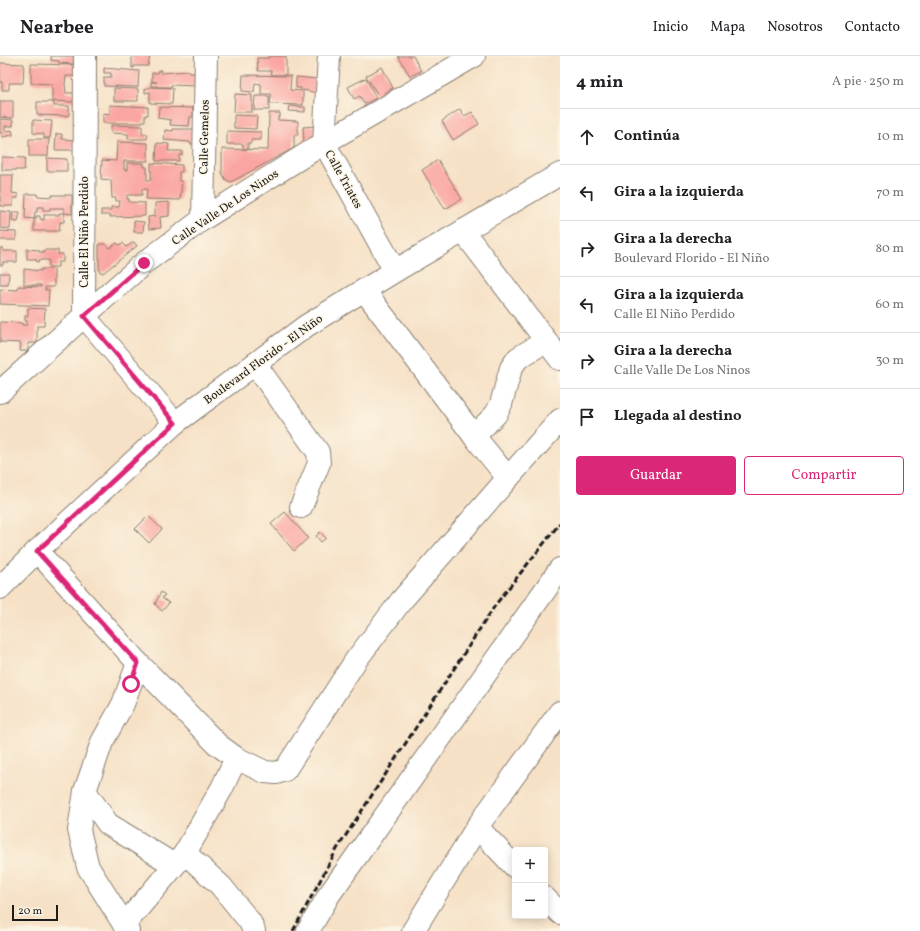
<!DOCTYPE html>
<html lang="es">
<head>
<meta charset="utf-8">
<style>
	:root { --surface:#fff; --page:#f6f6f6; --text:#202124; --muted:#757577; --line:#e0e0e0; --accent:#db2777 }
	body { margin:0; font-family:Vollkorn,serif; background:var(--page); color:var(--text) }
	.controls { position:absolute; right:12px; bottom:12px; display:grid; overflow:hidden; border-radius:4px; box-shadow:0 2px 10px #0003 }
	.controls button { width:36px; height:36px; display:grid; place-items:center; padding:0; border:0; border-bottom:1px solid var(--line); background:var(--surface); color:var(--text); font:20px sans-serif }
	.scale { position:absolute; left:12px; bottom:10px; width:46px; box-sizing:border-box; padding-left:4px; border:2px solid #1c1c1c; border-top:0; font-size:11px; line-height:14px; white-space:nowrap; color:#1c1c1c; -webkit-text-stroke:3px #fcf5e5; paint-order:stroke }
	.stop { position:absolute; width:12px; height:12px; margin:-9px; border:3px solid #db2777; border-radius:50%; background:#fff }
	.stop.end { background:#db2777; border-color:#fff; box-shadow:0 1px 4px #0008 }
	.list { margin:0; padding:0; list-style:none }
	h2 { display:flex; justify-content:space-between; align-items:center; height:52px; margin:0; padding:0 16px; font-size:17px }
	h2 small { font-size:13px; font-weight:400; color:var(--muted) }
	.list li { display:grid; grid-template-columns:26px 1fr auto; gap:12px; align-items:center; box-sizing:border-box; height:56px; padding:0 16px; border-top:1px solid var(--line) }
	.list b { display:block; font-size:15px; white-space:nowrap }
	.list p { margin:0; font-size:13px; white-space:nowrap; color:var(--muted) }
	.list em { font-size:13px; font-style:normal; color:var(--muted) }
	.actions { display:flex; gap:8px; padding:12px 16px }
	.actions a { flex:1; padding:9px 0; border:1px solid var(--accent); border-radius:4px; text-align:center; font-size:14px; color:var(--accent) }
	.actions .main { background:var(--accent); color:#fff }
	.icon { flex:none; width:22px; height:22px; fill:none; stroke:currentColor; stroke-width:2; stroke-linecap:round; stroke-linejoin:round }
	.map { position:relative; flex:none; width:560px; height:875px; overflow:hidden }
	header { display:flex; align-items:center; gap:24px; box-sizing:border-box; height:56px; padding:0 20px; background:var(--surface); border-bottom:1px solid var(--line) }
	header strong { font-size:19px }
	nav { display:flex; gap:22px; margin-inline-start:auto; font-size:14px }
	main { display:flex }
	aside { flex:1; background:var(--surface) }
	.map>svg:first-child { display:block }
	.building { fill:#faa5a1 }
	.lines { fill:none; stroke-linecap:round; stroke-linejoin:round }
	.minor-casing { stroke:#897e71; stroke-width:24 }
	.major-casing { stroke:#897e71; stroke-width:24 }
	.minor { stroke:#fff; stroke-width:22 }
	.major { stroke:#fff; stroke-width:22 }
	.rail { stroke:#1c1c1c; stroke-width:3; stroke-dasharray:6 3; stroke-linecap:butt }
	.route { stroke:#db2777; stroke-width:5 }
	.labels { text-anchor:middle; stroke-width:3; stroke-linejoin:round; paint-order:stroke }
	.street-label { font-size:12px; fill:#1c1c1c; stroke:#fcf5e5 }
</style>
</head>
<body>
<header>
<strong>Nearbee</strong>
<nav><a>Inicio</a><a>Mapa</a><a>Nosotros</a><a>Contacto</a></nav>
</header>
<main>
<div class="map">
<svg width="560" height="875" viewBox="0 0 560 875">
	<rect width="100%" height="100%" fill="#fcf5e5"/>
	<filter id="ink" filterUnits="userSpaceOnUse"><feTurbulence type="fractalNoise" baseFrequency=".025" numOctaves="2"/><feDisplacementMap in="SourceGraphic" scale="8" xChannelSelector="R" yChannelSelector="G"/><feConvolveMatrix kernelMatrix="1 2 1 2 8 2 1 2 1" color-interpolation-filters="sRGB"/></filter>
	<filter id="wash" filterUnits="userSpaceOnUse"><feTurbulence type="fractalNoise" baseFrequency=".012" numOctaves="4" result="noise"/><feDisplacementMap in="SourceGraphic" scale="16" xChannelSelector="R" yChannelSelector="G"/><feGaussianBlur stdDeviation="0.9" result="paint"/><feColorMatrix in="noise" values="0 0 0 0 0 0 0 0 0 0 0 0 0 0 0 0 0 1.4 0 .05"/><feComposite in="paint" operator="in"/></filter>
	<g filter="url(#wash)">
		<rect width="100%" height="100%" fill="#f6e1c6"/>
		<g id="blocks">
			<g class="building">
				<polygon points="51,0 75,0 74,8 59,7 59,5 51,4"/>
				<polygon points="132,0 150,0 148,10 134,10 134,12 132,12"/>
				<polygon points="269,0 286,0 286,19 272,19 271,15 258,15 257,2 269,2"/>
				<polygon points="398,0 413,0 421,15 410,20"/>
				<polygon points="0,7 24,8 23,27 9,27 9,34 2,34 2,26 0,26"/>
				<polygon points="31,8 76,9 76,20 66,20 65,28 66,37 76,37 75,46 52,45 52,28 31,27"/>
				<polygon points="382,11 393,32 384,37 386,41 381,44 366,20"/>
				<polygon points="104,12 139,15 138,31 104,30 104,21 111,21 111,17 104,17"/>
				<polygon points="159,14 161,14 161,17 189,15 189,17 197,17 197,30 171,29 171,31 157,31 157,30 151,30 151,26 157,26 152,26 152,17 158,17"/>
				<polygon points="243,19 291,20 290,34 301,35 301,32 296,32 296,21 317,23 317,37 303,34 303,49 270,48 271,38 261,38 261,28 255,27 254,36 242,35"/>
				<polygon points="366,22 376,42 364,48 360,40 354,43 348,31"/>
				<polygon points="150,31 173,32 172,48 150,47 150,36 145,37 145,33"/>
				<polygon points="114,32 138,33 138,45 114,45"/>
				<polygon points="235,38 252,39 252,56 234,56"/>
				<polygon points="255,40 269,40 269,54 254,54"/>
				<polygon points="0,45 13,45 13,62 0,61"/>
				<polygon points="37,46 54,46 54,50 69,50 69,59 65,60 37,59"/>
				<polygon points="110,49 148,51 148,59 145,59 145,65 142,65 142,67 103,67 103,57 110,58"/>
				<polygon points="289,50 305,51 305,56 288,55"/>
				<polygon points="159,51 193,52 193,61 190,61 189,70 170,69 171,64 158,62"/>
				<polygon points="460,53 464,60 472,56 479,68 453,84 442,65"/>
				<polygon points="269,57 280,57 280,61 278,61 278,64 298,65 298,79 294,79 294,92 231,126 226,124 222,117 222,93 268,94"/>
				<polygon points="234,59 257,60 256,73 234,72"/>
				<polygon points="0,63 13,64 13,70 5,70 5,75 12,74 13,79 2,81 2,77 0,77"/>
				<polygon points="33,64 52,65 50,82 44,82 44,78 33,77"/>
				<polygon points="111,69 142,70 142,78 148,78 147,83 128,83 128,78 111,77"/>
				<polygon points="317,70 316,80 304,86 303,71"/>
				<polygon points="173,73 195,73 195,88 190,88 190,86 164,84 165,74 173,75"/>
				<polygon points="227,75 261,76 261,84 251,84 251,87 248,87 248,93 243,93 243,88 227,88"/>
				<polygon points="56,78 62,78 62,83 74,84 74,94 55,94"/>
				<polygon points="29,83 49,83 48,100 29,100"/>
				<polygon points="117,86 148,87 148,105 124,105 124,114 127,114 127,107 144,107 144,111 147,111 147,124 151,124 151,107 182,109 182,116 179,116 179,125 182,125 180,144 146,143 147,133 142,133 142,139 127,139 127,143 129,143 129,146 145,147 145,160 110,161 111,159 101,159 101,154 111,154 111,151 119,151 120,145 116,145 116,142 112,142 111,124 101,123 102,104 116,105"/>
				<polygon points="157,87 169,88 168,95 182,95 182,99 179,99 179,105 156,105"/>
				<polygon points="2,101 25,102 24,114 2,114"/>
				<polygon points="47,102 67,103 67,115 47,115"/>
				<polygon points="438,104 462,143 445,153 422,114"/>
				<polygon points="0,119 13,119 12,137 18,138 18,142 13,142 13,150 0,150"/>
				<polygon points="26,138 37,138 37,140 52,141 52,139 72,139 72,158 64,157 64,152 50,152 50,154 43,154 43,151 37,151 37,156 35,156 34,163 25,162"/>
				<polygon points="169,146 169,160 160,161 161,172 149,173 148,161 155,160 155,147"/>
				<polygon points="0,155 11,156 10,173 0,172"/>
				<polygon points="13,156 20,156 18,166 12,165"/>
				<polygon points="59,157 64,157 64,166 60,166 59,175 34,175 34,163 36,163 36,160 40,160 40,163 44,164 44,159 59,159"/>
				<polygon points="134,165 144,166 143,176 134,176"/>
				<polygon points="0,175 16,176 16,184 0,184"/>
				<polygon points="134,186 137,190 103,217 99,215 99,188 106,188 110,192 117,187 119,189 123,187 126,191"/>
				<polygon points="0,192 3,192 3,195 17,195 17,206 3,206 3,209 0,209"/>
				<polygon points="27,193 39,194 39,196 44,196 44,194 58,194 58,198 63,198 63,206 58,206 58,211 49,211 49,204 39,204 39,206 36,205 36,203 27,203"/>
				<polygon points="24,213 41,215 41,213 54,213 54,231 45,231 45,234 49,234 48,250 0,248 0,233 18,234 18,230 41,231 41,229 24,229"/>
				<polygon points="0,217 9,217 8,229 0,229"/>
				<polygon points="28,252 45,253 44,270 37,270 37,287 28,287 28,295 20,295 21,287 0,286 0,266 22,267 22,269 27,269 27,265 25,265 25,260 28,260"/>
				<polygon points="285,456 308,482 294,495 271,468"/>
				<polygon points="148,460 162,473 149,487 135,473"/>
				<polygon points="320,476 326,482 321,486 316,480"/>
				<polygon points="161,536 165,539 162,542 169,547 162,555 155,548"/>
			</g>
		</g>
	</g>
	<g filter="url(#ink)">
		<use href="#blocks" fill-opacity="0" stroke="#897e71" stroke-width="1"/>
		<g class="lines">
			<defs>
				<g id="minor">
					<polyline points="85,0 84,260 175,367"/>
					<polyline points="329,0 324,87 395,215"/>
					<polyline points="203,163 206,0"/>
					<polyline points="463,175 560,303"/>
					<polyline points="364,234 474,380 508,422"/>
					<polyline points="255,308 318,396 319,407 301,451"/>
					<polyline points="0,336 84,260 144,207 203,163 324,87 474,0"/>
					<polyline points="474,380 496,358 501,348 511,312 518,302 546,285"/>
					<polyline points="37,495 138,607 217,688 236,702 265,716 276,717 285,714 356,604 401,545 508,422 560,364"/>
					<polyline points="138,607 123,648 102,686 85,735 108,768 174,809"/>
					<polyline points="85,735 79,774 88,811 128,875"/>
					<polyline points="477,771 515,811"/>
					<polyline points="185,797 221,830 250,866 254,875"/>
					<polyline points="545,842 560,857"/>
					<polyline points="124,869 185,797 222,732 236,702"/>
					<polyline points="308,875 329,839 560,513"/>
					<polyline points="413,875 477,771 560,656"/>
				</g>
				<polyline id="major" points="0,532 37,495 175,367 306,270 395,215 560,118"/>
			</defs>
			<use href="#minor" class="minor-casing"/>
			<use href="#major" class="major-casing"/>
			<use href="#minor" class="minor"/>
			<use href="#major" class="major"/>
			<polyline class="rail" points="293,875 337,793 496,548 560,467"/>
		</g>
	</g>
	<g class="lines" filter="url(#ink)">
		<polyline class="route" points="131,628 138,607 37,495 175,367 84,260 144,207"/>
	</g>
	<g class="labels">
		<g class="street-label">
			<text transform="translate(204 81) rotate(-89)" y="4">Calle Gemelos</text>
			<text transform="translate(344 123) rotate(61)" y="4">Calle Triates</text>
			<text transform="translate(225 151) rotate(-34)" y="4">Calle Valle De Los Ninos</text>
			<text transform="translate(84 176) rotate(-90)" y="4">Calle El Niño Perdido</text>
			<text transform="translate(263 303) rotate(-36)" y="4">Boulevard Florido - El Niño</text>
		</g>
	</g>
</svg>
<div class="controls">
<button>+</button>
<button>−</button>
</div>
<div class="scale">20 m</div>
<div class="stop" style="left:131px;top:628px"></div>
<div class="stop end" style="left:144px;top:207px"></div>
</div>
<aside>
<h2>4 min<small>A pie · 250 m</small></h2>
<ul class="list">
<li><svg class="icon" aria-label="ahead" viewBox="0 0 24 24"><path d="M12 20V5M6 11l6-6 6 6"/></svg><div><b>Continúa</b></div><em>10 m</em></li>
<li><svg class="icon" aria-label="left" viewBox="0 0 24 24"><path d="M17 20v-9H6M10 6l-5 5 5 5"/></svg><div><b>Gira a la izquierda</b></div><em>70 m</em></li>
<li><svg class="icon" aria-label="right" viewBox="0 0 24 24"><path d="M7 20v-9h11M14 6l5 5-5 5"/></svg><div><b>Gira a la derecha</b><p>Boulevard Florido - El Niño</p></div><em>80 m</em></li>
<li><svg class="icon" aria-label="left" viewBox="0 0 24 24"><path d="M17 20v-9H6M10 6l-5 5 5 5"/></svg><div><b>Gira a la izquierda</b><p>Calle El Niño Perdido</p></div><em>60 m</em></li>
<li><svg class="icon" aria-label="right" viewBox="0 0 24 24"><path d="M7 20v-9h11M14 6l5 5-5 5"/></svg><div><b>Gira a la derecha</b><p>Calle Valle De Los Ninos</p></div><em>30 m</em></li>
<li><svg class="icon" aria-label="arrive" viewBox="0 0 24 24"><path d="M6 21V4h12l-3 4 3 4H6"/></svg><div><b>Llegada al destino</b></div></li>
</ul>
<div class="actions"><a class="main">Guardar</a><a>Compartir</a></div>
</aside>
</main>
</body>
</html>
